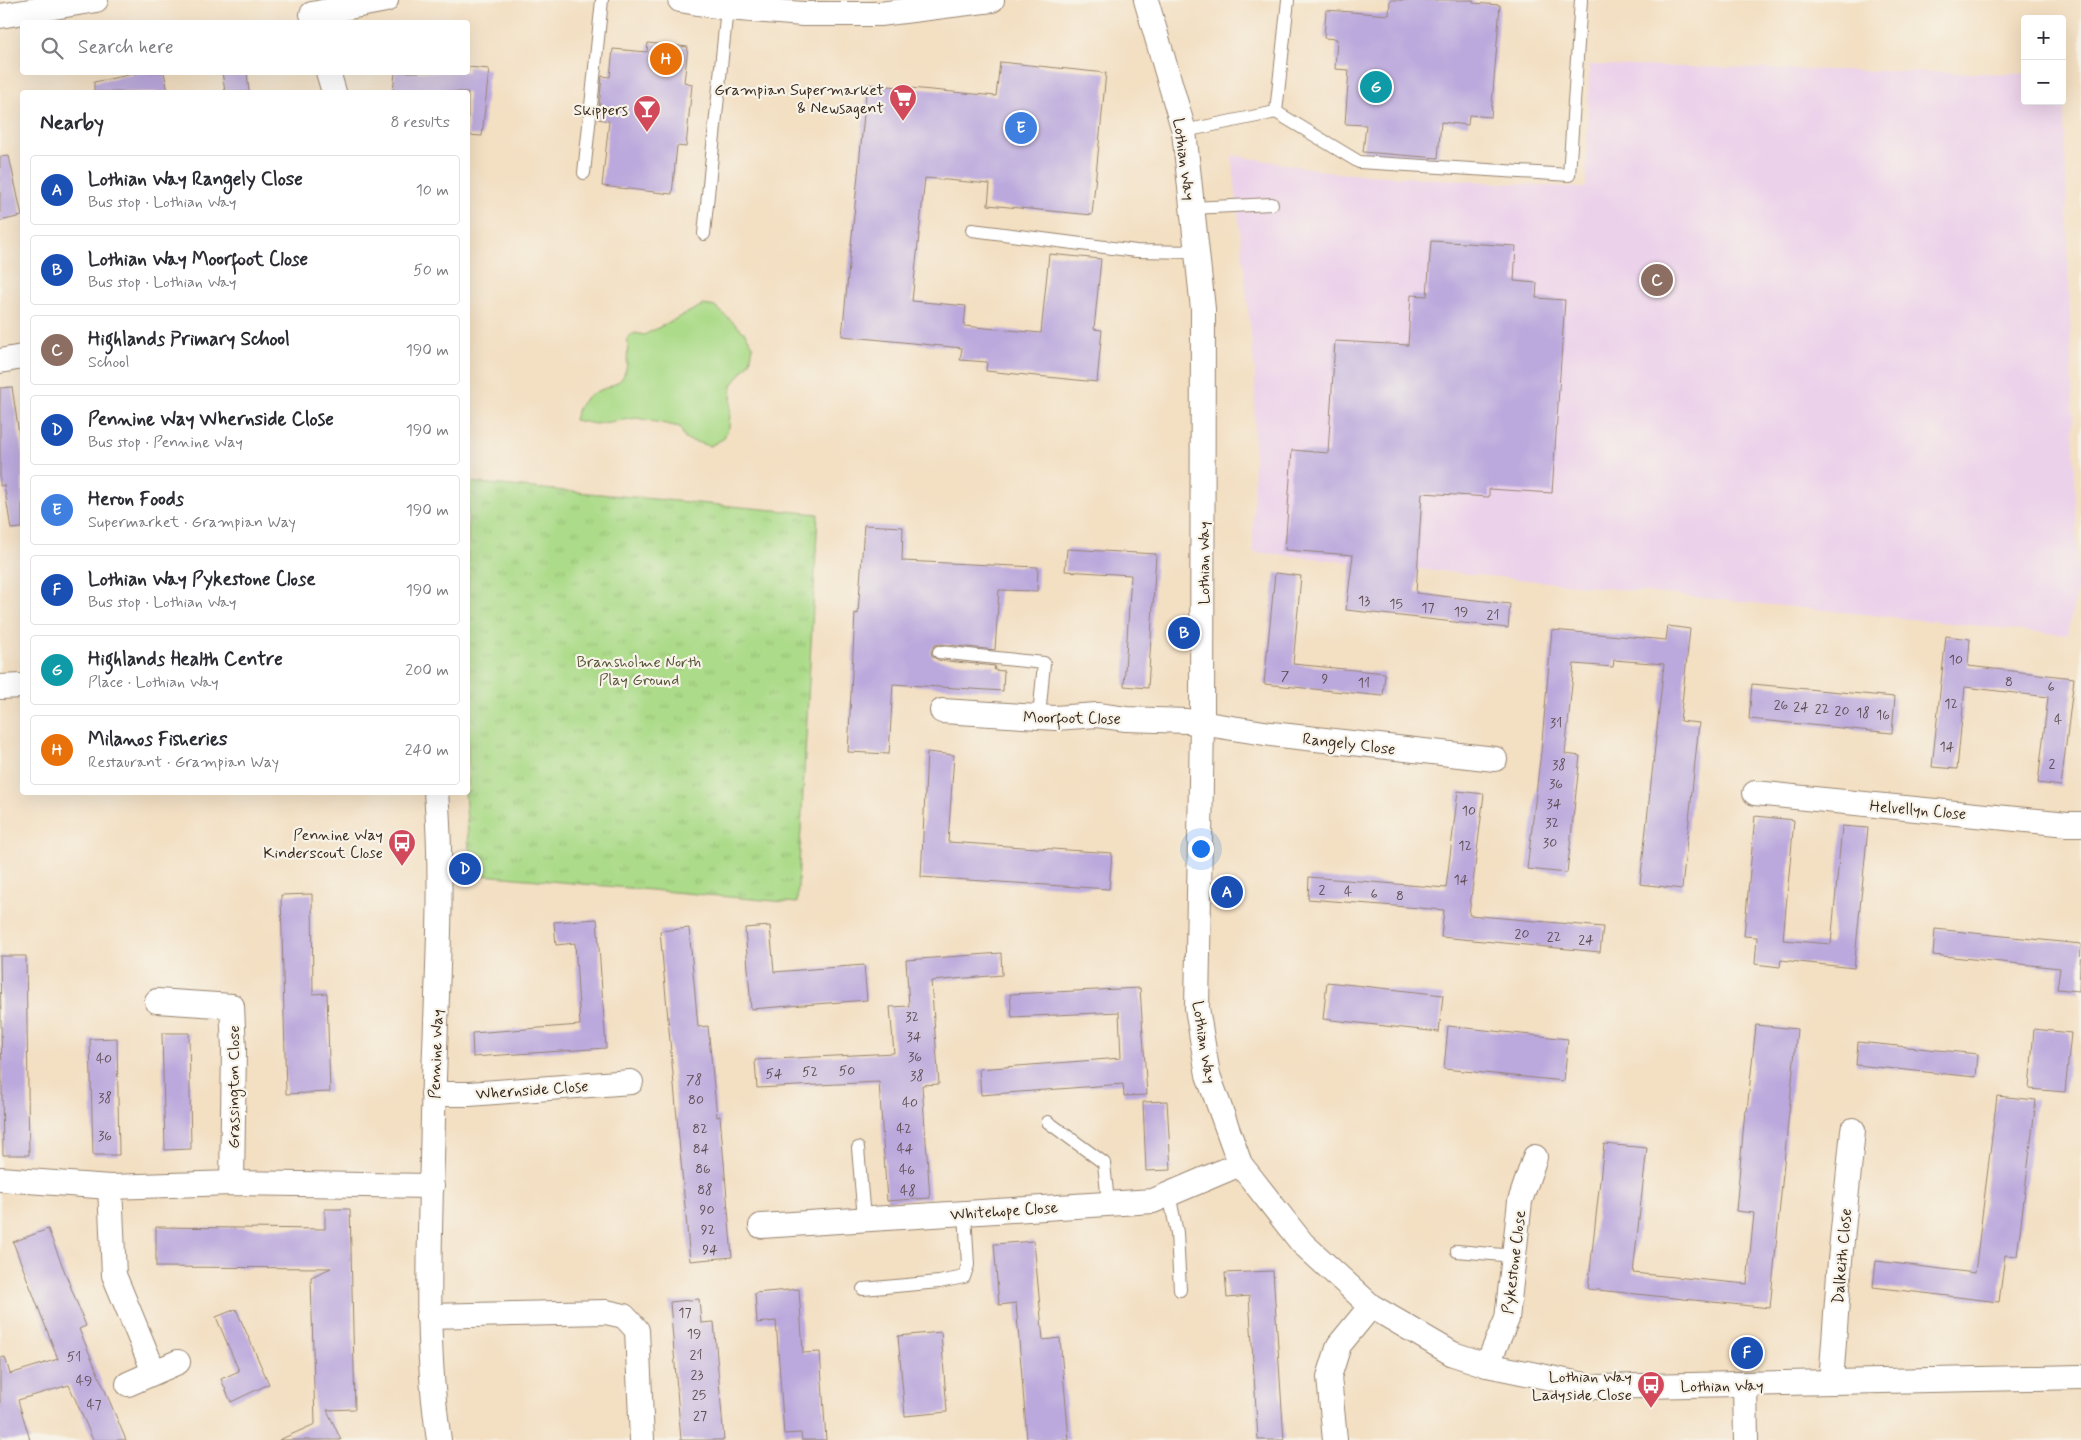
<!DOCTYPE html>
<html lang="en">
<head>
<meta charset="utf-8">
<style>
	:root { --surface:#fff; --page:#f7f7f7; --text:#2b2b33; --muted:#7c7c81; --line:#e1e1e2; --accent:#d1495b }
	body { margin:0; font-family:Mynerve,sans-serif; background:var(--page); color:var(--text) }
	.controls { position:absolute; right:15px; top:15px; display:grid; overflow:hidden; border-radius:5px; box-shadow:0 5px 20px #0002 }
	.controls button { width:45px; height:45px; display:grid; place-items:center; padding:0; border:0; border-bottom:1px solid var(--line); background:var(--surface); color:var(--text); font:25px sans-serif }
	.you { position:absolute; left:1200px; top:848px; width:18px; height:18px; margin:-12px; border:4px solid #fff; border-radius:50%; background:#1a73e8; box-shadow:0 0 0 8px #1a73e833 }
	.badge { display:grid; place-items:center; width:32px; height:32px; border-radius:50%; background:var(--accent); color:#fff; font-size:16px; font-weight:700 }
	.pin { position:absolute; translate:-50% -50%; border:2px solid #fff; box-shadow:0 1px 5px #0006 }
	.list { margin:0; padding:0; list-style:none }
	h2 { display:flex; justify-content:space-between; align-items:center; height:65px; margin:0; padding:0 20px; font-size:21px }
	h2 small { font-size:16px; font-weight:400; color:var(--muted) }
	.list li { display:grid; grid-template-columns:32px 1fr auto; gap:15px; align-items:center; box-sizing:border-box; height:70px; margin:0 10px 10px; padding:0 10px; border:1px solid var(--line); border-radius:5px }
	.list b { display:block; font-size:19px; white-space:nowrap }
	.list p { margin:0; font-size:16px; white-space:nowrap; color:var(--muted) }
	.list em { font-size:16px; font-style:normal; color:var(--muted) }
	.icon { flex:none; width:28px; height:28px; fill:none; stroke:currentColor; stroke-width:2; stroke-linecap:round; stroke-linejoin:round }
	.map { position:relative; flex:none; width:2081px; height:1440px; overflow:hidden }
	.search { position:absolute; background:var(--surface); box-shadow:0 5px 20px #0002; left:20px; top:20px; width:450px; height:55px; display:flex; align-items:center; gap:12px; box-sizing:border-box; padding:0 18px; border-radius:5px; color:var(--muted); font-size:19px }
	.panel { position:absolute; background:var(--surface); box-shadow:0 5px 20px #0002; left:20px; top:90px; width:450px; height:705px; border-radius:5px }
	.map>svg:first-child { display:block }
	.built { fill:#ecd1ea }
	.green { fill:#acdb89; stroke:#748254 }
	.park { fill:url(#park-tufts); stroke:#748254 }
	.building { fill:#bba9dd }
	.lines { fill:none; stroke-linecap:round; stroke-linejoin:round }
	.lane-casing { stroke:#978470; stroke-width:14 }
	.street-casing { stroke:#978470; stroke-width:26 }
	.lane { stroke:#fff; stroke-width:12 }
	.street { stroke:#fff; stroke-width:24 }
	.labels { text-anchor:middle; stroke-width:4.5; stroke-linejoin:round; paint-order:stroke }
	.number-label { font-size:14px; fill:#5b4a4e }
	.poi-label { font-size:16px; fill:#3b2a1e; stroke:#f7f3e8; text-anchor:end }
	.street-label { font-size:16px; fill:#3b2a1e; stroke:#f7f3e8 }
	.park-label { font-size:16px; fill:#575639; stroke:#f7f3e8 }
</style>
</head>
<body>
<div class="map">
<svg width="2081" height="1440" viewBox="0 0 2081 1440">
	<defs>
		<pattern id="park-tufts" width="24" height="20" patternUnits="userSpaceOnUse" patternTransform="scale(1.25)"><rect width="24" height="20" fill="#acdb89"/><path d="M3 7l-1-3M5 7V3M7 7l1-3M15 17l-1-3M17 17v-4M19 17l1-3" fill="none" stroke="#95bc76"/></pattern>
	</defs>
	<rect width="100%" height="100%" fill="#f7f3e8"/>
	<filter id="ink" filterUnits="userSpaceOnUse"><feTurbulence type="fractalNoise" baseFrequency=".02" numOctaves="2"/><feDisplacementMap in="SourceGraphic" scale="10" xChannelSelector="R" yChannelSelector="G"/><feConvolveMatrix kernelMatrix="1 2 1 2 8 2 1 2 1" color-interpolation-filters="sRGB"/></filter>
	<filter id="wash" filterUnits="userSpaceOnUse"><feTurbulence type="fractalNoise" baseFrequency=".0096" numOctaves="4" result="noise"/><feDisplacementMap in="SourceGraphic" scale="20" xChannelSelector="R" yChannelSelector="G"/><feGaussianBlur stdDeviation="1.12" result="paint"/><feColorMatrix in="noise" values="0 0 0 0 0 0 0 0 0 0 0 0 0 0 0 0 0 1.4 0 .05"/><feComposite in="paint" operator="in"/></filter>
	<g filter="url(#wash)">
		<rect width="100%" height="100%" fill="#f3dfc2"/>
		<polygon class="built" points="1589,65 2025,74 2025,101 2062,101 2063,75 2078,585 2067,635 1253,552 1255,373 1232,155 1337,173 1586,188"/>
		<path class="green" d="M703,305L716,307L745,333L753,346L750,362L732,385L729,427L723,439L710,446L685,439L680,427L637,418L595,424L574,420C576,412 579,405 585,399C595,388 617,389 624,375C629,363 627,349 628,337L635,333L644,335Z"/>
		<polygon class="park" points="468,482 818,514 797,903 471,874 465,793 468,792"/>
		<g id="blocks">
			<g class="building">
				<polygon points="1390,0 1473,0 1473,3 1500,5 1491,117 1469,115 1468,125 1441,122 1438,158 1363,152 1366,125 1345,124 1349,70 1335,69 1337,39 1324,38 1326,10 1389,15"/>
				<polygon points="648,43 688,47 684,82 692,84 686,147 677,146 672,194 602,186 609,121 598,119 602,76 610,77 613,49 647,52"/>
				<polygon points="1000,62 1106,73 1092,215 988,205 990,184 925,178 912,301 966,306 964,326 1041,333 1049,254 1101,259 1094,329 1102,330 1097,382 986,371 987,362 960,360 962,348 842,336 867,84 996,96"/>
				<polygon points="468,67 489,69 482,136 468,135 468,92 393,92 395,72 468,72"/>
				<polygon points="144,72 164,72 168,92 94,92 94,82"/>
				<polygon points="222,72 247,72 249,92 225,92"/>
				<polygon points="9,156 22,216 0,221 0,157"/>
				<polygon points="1431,241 1516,246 1514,281 1537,283 1536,298 1565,300 1552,493 1489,489 1489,497 1422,493 1416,593 1510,604 1508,628 1346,610 1353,555 1285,550 1292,450 1328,453 1335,341 1408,345 1411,295 1427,296"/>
				<polygon points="12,387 22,454 22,528 11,529 4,485 0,486 0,388"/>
				<polygon points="864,525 903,527 902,561 1038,567 1037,591 999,590 995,650 940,644 935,645 931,651 932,656 938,660 995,666 994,670 1004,671 1003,691 893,684 889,754 848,752 855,613 858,614"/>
				<polygon points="1067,549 1156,554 1148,688 1124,686 1131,575 1065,571"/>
				<polygon points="1275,573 1301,576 1293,664 1385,673 1383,696 1264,684"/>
				<polygon points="1668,626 1690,629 1680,721 1699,723 1682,889 1640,884 1664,664 1614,660 1613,667 1574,664 1565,754 1580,756 1567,873 1527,869 1541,752 1552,630 1666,640"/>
				<polygon points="1946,636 1970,639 1968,666 2074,678 2061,786 2038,783 2048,697 1965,687 1957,769 1932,767"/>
				<polygon points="1752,684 1895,697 1892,733 1749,719"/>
				<polygon points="927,752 954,755 948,842 1112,853 1109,889 921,877"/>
				<polygon points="1458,791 1484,794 1469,915 1603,927 1600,952 1441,937 1444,910 1308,899 1309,877 1446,888"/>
				<polygon points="1755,816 1794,820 1783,940 1831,944 1842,826 1868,828 1854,968 1781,960 1780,967 1755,964 1757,937 1744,936"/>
				<polygon points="312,894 313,994 327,993 330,1092 286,1094 281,895"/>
				<polygon points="597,919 606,1048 473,1057 472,1033 580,1025 575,943 556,945 554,922"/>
				<polygon points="770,926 774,972 864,965 867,1000 751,1009 745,928"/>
				<polygon points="689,928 698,1027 708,1026 717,1117 720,1116 732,1257 690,1261 660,931"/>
				<polygon points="1935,929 2081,944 2079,991 2057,989 2060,968 1933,955"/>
				<polygon points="1001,953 1002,975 931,981 939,1084 922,1085 930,1198 887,1201 879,1082 757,1088 755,1060 894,1053 890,1007 909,1006 906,960"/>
				<polygon points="0,956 26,956 29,1155 3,1155"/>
				<polygon points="1327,982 1443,995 1439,1032 1323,1019"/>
				<polygon points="1140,988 1147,1095 1124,1096 1123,1084 981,1095 979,1069 1121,1058 1119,1012 1012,1017 1010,994"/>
				<polygon points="1756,1025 1797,1029 1770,1308 1588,1289 1604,1144 1647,1148 1633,1273 1747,1284 1754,1213 1736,1211 1745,1111 1747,1111"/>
				<polygon points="1448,1026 1568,1039 1564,1081 1444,1069"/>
				<polygon points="2034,1029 2071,1033 2065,1092 2029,1089"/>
				<polygon points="162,1033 189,1033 191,1149 165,1150"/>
				<polygon points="117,1038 119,1155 93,1155 90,1039"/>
				<polygon points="1858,1042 1978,1054 1976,1077 1856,1065"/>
				<polygon points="1997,1096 2036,1100 2017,1256 2005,1255 1999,1302 1873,1287 1876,1261 1975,1273"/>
				<polygon points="1167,1101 1171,1170 1146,1171 1143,1102"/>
				<polygon points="325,1209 350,1209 355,1409 327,1410 341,1440 279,1440 315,1424 311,1277 331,1268 156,1267 156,1227 325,1229"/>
				<polygon points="48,1229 86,1326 79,1329 126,1440 93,1440 69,1385 18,1400 30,1440 0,1440 0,1358 5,1357 10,1374 58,1359 13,1242"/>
				<polygon points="1034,1241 1043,1340 1060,1338 1069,1440 1027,1440 1016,1303 999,1305 994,1244"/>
				<polygon points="1273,1271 1284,1440 1258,1440 1249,1296 1227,1298 1225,1273"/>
				<polygon points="799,1289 803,1353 820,1352 826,1440 802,1440 801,1433 784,1434 776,1321 757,1323 755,1293"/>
				<polygon points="699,1299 701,1323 714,1322 724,1440 681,1440 670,1302"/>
				<polygon points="236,1309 269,1384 231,1402 221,1379 239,1371 216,1317"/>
				<polygon points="941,1332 947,1412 905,1416 898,1336"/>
			</g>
		</g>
	</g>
	<g filter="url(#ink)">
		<use href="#blocks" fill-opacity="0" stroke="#978470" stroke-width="1"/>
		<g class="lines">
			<defs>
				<g id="lane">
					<polyline points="1288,0 1276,112 1359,162 1569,175 1581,0"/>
					<polyline points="1184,131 1276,112"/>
					<polyline points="584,173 602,0"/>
					<polyline points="1192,208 1272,204"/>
					<polyline points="972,230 1136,251 1197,252"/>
					<polyline points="704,234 727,8"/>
					<polyline points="939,652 1044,663 1039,717"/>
					<polyline points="1048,1122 1104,1163 1108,1203"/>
					<polyline points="858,1148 864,1219"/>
					<polyline points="1169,1194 1177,1233 1180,1290"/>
					<polyline points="1457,1251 1514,1256"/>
					<polyline points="863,1289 939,1282 964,1277 968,1265 965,1213"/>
				</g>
				<g id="street">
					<polyline points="680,0 727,8 803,14 880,14 992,0"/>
					<polyline points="1146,0 1184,131 1203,309 1202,724 1197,1008 1208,1075 1240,1164 1302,1243 1371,1306 1453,1354 1487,1365 1595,1387 2081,1377"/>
					<polyline points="312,14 386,0"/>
					<polyline points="0,16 96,0"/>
					<polyline points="328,72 334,92"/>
					<polyline points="0,361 22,357"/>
					<polyline points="0,687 22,686"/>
					<polyline points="942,711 1055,718 1097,715 1126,719 1187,721 1271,734 1495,759"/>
					<path d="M436,792C443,878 438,965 435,1050C433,1096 433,1141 431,1187C429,1272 426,1356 439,1440"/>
					<polyline points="1755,793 2067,824 2081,824"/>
					<polyline points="157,1001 232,1006 234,1049 232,1183"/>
					<polyline points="433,1094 469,1094 631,1082"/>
					<polyline points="0,1179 110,1187 232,1183 432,1186"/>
					<polyline points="110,1187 114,1275 154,1372"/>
					<polyline points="761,1226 1153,1201 1240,1164"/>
					<polyline points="428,1316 606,1312 624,1316 637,1330 642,1440"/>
					<polyline points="1487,1365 1507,1319 1520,1201 1535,1157"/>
					<polyline points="1831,1382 1840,1260 1853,1130"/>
					<polyline points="128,1384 178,1362"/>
					<polyline points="1745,1384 1746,1440"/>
					<polyline points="1335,1440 1329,1377 1339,1345 1371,1306"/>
				</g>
			</defs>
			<use href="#lane" class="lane-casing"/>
			<use href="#street" class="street-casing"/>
			<use href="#lane" class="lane"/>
			<use href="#street" class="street"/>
		</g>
	</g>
	<defs>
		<symbol id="supermarket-pin" viewBox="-11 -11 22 30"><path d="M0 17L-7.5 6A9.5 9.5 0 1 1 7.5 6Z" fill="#d1495b" stroke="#f7f3e8"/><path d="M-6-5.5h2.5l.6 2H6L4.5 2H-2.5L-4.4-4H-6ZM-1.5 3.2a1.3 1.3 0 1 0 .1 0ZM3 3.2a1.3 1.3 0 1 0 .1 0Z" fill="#fff"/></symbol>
		<symbol id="bar-pin" viewBox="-11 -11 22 30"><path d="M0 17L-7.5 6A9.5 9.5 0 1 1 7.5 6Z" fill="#d1495b" stroke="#f7f3e8"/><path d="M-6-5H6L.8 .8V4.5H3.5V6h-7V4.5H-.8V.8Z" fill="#fff"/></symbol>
		<symbol id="bus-pin" viewBox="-11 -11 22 30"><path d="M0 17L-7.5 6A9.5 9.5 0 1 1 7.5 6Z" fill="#d1495b" stroke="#f7f3e8"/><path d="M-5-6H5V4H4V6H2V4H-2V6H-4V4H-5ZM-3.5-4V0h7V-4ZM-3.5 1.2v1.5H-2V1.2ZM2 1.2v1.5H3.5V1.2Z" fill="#fff"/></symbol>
	</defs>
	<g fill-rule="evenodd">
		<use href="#supermarket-pin" x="887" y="82" width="32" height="43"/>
		<use href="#bar-pin" x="631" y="93" width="32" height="43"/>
		<use href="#bus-pin" x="386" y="827" width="32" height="43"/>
		<use href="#bus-pin" x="1635" y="1369" width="32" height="43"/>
	</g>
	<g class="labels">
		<g class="number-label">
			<text x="1364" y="605">13</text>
			<text x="1396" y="608">15</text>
			<text x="1428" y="612">17</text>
			<text x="1461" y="616">19</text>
			<text x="1493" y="619">21</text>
			<text x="1956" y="664">10</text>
			<text x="1285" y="680">7</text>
			<text x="1325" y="683">9</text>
			<text x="2009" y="686">8</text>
			<text x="1364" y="687">11</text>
			<text x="2051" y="691">6</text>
			<text x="1951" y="708">12</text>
			<text x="1781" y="709">26</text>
			<text x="1801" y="711">24</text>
			<text x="1822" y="713">22</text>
			<text x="1842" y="715">20</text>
			<text x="1863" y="717">18</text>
			<text x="1883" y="719">16</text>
			<text x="2058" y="724">4</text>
			<text x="1556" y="727">31</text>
			<text x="1947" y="751">14</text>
			<text x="2052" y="768">2</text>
			<text x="1559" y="769">38</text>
			<text x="1556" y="788">36</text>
			<text x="1554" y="808">34</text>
			<text x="1469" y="815">10</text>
			<text x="1552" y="827">32</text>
			<text x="1550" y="847">30</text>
			<text x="1465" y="850">12</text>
			<text x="1461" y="884">14</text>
			<text x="1322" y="894">2</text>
			<text x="1348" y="896">4</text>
			<text x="1374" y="898">6</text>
			<text x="1400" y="900">8</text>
			<text x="1522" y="938">20</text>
			<text x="1554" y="941">22</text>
			<text x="1586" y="944">24</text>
			<text x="912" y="1021">32</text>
			<text x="914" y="1041">34</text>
			<text x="915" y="1061">36</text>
			<text x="104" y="1063">40</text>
			<text x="847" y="1075">50</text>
			<text x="810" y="1076">52</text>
			<text x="774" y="1078">54</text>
			<text x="917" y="1080">38</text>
			<text x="694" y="1084">78</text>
			<text x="105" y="1102">38</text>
			<text x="696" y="1104">80</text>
			<text x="910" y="1107">40</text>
			<text x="700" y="1133">82</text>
			<text x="904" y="1133">42</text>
			<text x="105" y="1140">36</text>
			<text x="701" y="1153">84</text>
			<text x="905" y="1153">44</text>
			<text x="703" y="1173">86</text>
			<text x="907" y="1174">46</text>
			<text x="705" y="1194">88</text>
			<text x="908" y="1195">48</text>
			<text x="707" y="1214">90</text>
			<text x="708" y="1234">92</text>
			<text x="710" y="1254">94</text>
			<text x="685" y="1317">17</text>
			<text x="694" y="1338">19</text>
			<text x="696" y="1359">21</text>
			<text x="74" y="1361">51</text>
			<text x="697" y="1379">23</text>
			<text x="84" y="1385">49</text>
			<text x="699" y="1399">25</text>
			<text x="94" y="1409">47</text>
			<text x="700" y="1420">27</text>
		</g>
		<g class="poi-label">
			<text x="884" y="95">Grampian Supermarket<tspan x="884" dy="18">&amp; Newsagent</tspan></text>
			<text x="628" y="115">Skippers</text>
			<text x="383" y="840">Pennine Way<tspan x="383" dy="18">Kinderscout Close</tspan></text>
			<text x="1632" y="1382">Lothian Way<tspan x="1632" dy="18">Ladyside Close</tspan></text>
		</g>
		<g class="street-label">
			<text transform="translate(1185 159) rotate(82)" y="6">Lothian Way</text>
			<text transform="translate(1203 563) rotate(-90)" y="6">Lothian Way</text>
			<text transform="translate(1072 717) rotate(1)" y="6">Moorfoot Close</text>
			<text transform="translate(1349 743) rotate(7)" y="6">Rangely Close</text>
			<text transform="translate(1918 809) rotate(5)" y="6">Helvellyn Close</text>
			<text transform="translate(1205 1042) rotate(81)" y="6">Lothian Way</text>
			<text transform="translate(435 1054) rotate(-88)" y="6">Pennine Way</text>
			<text transform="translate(233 1087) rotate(-90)" y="6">Grassington Close</text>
			<text transform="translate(532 1089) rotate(-4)" y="6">Whernside Close</text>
			<text transform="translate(1004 1210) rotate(-4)" y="6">Whitehope Close</text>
			<text transform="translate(1841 1256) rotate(-85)" y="6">Dalkeith Close</text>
			<text transform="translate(1513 1262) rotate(-83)" y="6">Pykestone Close</text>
			<text transform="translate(1722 1385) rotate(-1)" y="6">Lothian Way</text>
		</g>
		<g class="park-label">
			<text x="639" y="667">Bransholme North<tspan x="639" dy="18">Play Ground</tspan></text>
		</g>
	</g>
</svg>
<div class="controls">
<button>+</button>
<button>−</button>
</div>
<div class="you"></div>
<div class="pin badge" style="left:1227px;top:892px;background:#1a4fb4">A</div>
<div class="pin badge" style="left:1184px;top:633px;background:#1a4fb4">B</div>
<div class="pin badge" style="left:1657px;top:280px;background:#8d6e63">C</div>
<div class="pin badge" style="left:465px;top:869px;background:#1a4fb4">D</div>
<div class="pin badge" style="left:1021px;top:128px;background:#3f7fe0">E</div>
<div class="pin badge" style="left:1747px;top:1353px;background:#1a4fb4">F</div>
<div class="pin badge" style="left:1376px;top:87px;background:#0f9aa8">G</div>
<div class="pin badge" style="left:666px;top:59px;background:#e8710a">H</div>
<div class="search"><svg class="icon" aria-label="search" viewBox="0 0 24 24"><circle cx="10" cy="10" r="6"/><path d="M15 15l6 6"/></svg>Search here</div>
<section class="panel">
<h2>Nearby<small>8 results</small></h2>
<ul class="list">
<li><span class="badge" style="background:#1a4fb4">A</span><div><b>Lothian Way Rangely Close</b><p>Bus stop · Lothian Way</p></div><em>10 m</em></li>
<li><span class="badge" style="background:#1a4fb4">B</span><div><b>Lothian Way Moorfoot Close</b><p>Bus stop · Lothian Way</p></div><em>50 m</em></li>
<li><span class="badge" style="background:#8d6e63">C</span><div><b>Highlands Primary School</b><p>School</p></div><em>190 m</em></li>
<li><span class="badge" style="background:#1a4fb4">D</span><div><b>Pennine Way Whernside Close</b><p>Bus stop · Pennine Way</p></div><em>190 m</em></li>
<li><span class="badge" style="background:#3f7fe0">E</span><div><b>Heron Foods</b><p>Supermarket · Grampian Way</p></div><em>190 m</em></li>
<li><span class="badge" style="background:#1a4fb4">F</span><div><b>Lothian Way Pykestone Close</b><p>Bus stop · Lothian Way</p></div><em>190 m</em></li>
<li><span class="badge" style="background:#0f9aa8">G</span><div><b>Highlands Health Centre</b><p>Place · Lothian Way</p></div><em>200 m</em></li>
<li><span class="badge" style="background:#e8710a">H</span><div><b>Milanos Fisheries</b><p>Restaurant · Grampian Way</p></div><em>240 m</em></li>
</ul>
</section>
</div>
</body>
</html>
